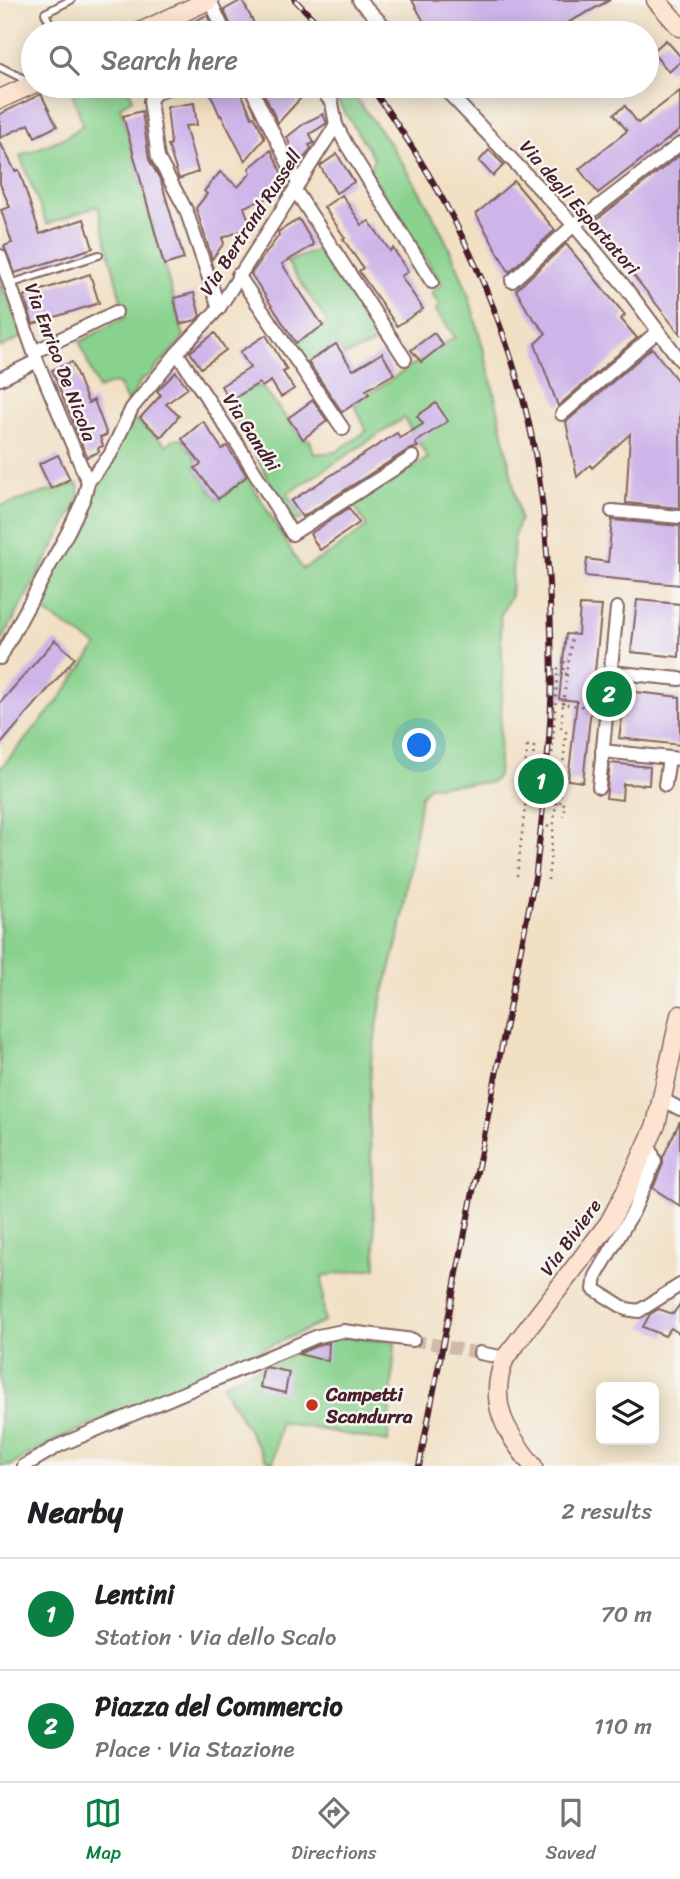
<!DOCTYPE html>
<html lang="en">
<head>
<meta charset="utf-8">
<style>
	:root { --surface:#fff; --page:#f6f6f6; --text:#202124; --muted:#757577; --line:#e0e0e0; --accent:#0b8043 }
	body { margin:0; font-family:Sriracha,sans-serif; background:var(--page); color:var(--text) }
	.controls { position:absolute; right:21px; bottom:21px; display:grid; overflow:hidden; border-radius:10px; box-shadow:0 4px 18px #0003 }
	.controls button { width:63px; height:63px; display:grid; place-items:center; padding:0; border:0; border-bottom:2px solid var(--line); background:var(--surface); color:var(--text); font:35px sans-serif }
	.you { position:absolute; left:420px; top:746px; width:24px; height:24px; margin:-18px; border:5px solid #fff; border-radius:50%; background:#1a73e8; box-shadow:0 0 0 10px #1a73e833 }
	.badge { display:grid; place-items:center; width:46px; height:46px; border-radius:50%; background:var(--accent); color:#fff; font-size:23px; font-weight:700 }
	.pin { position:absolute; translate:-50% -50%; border:4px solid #fff; box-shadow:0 2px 7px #0006 }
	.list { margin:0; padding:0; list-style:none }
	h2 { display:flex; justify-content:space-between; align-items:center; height:91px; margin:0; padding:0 28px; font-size:30px }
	h2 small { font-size:23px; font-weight:400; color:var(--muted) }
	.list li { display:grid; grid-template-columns:46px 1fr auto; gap:21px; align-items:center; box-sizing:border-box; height:112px; padding:0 28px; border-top:2px solid var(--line) }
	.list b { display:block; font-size:26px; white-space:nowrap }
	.list p { margin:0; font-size:23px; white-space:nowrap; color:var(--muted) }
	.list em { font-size:23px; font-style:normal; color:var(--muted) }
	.icon { flex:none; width:38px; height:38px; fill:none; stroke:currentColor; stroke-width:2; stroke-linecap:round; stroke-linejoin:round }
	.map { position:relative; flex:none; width:680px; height:1466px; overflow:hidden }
	.search { position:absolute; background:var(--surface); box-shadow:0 4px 18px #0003; left:21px; right:21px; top:21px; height:77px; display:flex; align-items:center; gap:18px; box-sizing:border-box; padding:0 24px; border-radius:38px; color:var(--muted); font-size:26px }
	.sheet { height:315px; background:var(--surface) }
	nav { display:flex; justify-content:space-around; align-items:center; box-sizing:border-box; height:98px; border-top:2px solid var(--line); background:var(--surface); font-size:19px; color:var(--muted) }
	nav a { display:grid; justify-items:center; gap:4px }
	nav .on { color:var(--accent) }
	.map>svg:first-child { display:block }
	.green { fill:#89d28e; stroke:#6a785c; stroke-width:2 }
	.building { fill:#cdb4e9 }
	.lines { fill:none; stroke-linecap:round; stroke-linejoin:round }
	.minor-tunnel { stroke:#d0b9a5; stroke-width:12; stroke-dasharray:12 6; stroke-linecap:butt }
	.service-casing { stroke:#846361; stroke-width:10 }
	.minor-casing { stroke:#846361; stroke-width:16 }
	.secondary-casing { stroke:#846361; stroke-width:21 }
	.path { stroke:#846361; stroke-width:2.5; stroke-dasharray:2 5; stroke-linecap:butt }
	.service { stroke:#fff; stroke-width:6 }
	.minor { stroke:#fff; stroke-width:12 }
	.secondary { stroke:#fde4d1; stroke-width:18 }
	.rail-casing { stroke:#4a1f2b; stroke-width:6 }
	.rail { stroke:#f6f6f2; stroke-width:3.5; stroke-dasharray:10; stroke-linecap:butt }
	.poi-dot { fill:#c8321e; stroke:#f6f6f2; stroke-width:2.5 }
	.labels { text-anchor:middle; stroke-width:5; stroke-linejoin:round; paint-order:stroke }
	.street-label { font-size:19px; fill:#4a1f2b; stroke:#f6f6f2 }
	.poi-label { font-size:19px; font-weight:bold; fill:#4a1f2b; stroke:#f6f6f2; text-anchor:start }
</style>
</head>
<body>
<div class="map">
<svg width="680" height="1466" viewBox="0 0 680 1466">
	<rect width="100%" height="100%" fill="#f6f6f2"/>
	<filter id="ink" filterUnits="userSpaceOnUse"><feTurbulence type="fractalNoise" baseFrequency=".0143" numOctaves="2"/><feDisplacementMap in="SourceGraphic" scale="14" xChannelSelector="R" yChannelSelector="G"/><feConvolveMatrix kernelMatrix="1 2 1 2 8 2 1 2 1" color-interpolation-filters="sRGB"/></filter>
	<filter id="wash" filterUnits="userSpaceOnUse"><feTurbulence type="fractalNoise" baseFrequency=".00686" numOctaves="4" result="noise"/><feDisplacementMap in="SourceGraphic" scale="28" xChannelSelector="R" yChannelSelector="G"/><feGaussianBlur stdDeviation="1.57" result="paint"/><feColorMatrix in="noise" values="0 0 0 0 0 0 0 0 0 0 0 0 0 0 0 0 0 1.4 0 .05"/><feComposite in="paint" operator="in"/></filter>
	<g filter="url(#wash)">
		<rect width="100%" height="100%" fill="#f1e0c4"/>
		<g class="green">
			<polygon points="70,86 127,86 133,99 120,106 184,337 150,375 141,380 128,404 119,385 114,383 98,389 80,342 125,317 98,206 47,224 20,156 66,137 83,125"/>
			<path d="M328,86H345C394,142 441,220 467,291C472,306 476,322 480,337C497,397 508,458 520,519L514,536L511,595L500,616L503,674L498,776L492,782L429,786L421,796L400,932L381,1003L371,1062L369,1112L376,1268L322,1276L324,1322L54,1441L10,1466H0V769L59,700L97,646L35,606L95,483L108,468L131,417L167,445L174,439H182L197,460L195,468L218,499L247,476L302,569L337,549L367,527L354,505L428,458L404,418L287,494L303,519L295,521C276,507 272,485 261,465C250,444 236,425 230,401L254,386L262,387L303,439L310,440L314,454L336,452L367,431L354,404L455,337L435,310L440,306L431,293L442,284L369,171L374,158Z"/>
			<polygon points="324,248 383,340 344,356 336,344 307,363 296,343 328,323 287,262"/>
			<polygon points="0,279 22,337 0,348"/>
			<path d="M78,484L79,496L73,511L0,644V506C27,499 51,489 78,484Z"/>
			<polygon points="334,1336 395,1342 388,1442 280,1422 273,1463 265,1459 223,1387 224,1383"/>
		</g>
		<g id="blocks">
			<g class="building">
				<polygon points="242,0 259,33 234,33 224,10"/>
				<polygon points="412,0 610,0 549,33 430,33"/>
				<polygon points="207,15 215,33 170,33"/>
				<polygon points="666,40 680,56 680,62 669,72 652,52"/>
				<polygon points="207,86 238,86 252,117 254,116 264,136 264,139 245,161 221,115 220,116"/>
				<polygon points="260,86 312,86 278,123"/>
				<polygon points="680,91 680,130 598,193 579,169 627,131 614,114 625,106 638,123"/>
				<polygon points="41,94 57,126 35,137 29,124 0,138 0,114"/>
				<polygon points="194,103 197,125 185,126 198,172 179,179 168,145 171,144 167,107"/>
				<polygon points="142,111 149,160 161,181 184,259 164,265 123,116"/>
				<polygon points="323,114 327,123 310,134 314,143 309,145 311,148 305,157 296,160 287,137 306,122"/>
				<polygon points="0,142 15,171 19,170 40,234 84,219 93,248 15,273 4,246 12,243 1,210 10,207 0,184"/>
				<polygon points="271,150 287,185 283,192 244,207 251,227 222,238 224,243 212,259 196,208 207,194 204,191 220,172 238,187 251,173 249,168"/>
				<polygon points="489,150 504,165 493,176 479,161"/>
				<polygon points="337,154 354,182 336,193 320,166"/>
				<polygon points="680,155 680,334 592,223"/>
				<polygon points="514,181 555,230 509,272 476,214"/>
				<polygon points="342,195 362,225 369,221 390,251 393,248 408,272 401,276 423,309 397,326 359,271 363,268 343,239 345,238 324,207"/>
				<polygon points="299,219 314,245 282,264 323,326 296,343 251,274 279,235 278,232"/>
				<polygon points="566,244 625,315 621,319 637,338 558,406 535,344 546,333 529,313 516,290"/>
				<polygon points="90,274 99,303 33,324 24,296"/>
				<polygon points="194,293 200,316 196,320 180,324 174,298"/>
				<polygon points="215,333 226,350 201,368 190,352"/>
				<polygon points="434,333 443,345 421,362 411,350"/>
				<polygon points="266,335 287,370 283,372 294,389 281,397 271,381 262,387 259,383 230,401 221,386 250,368 240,352"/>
				<polygon points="336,344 353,370 382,353 394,374 366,390 369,394 342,412 308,362"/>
				<polygon points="652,348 680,384 680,508 626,503 630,434 592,468 590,465 577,477 566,422"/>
				<polygon points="72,362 88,403 94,400 107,435 100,437 103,446 98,448 99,452 87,457 52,370"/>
				<polygon points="176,372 188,388 166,404 179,416 161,437 140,418 161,395 157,391"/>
				<polygon points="313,400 327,421 303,439 288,418"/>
				<polygon points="436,403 448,421 415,443 418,447 408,450 302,517 291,501 397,433 400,438 423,424 417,416"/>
				<polygon points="203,421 222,449 227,446 247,476 218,499 195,468 201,464 182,439"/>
				<polygon points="58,455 70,479 51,489 39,464"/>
				<polygon points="349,508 359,523 320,550 310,534"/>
				<polygon points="612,520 680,526 680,585 585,576 587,559 608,562"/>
				<polygon points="637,600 680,604 679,657 631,652"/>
				<polygon points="580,605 602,606 583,782 568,780 577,701 559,699 566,634 578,635"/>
				<polygon points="55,640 75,658 0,745 0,703"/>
				<polygon points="626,691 680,697 680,745 619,738"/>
				<polygon points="610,763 650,767 649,785 623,784 622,800 606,798"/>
				<polygon points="680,1121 680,1206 653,1188 663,1164 663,1157"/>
				<polygon points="680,1304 680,1334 671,1328 665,1336 643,1327 650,1314 659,1309 673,1314"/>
				<polygon points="329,1343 328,1361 298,1354 321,1344"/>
				<polygon points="266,1367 289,1372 285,1393 260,1387 263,1369"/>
			</g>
		</g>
	</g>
	<g filter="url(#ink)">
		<use href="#blocks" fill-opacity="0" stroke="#846361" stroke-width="2"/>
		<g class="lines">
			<polyline class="minor-tunnel" points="413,1340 480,1353"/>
			<defs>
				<g id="service">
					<polyline points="55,33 45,13 71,0"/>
					<polyline points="0,67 28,81"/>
					<polyline points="10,284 99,255"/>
				</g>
				<g id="minor">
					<polyline points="210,0 225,33"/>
					<polyline points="359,0 391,33"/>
					<polyline points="172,86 154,94 150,101 158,158 186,210 219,308"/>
					<polyline points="250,86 298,183"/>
					<polyline points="442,86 574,225 626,288 680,360"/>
					<polyline points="325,94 332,103 336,125 346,144 432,282"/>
					<polyline points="295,190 405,359"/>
					<polyline points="0,256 37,361 88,482"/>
					<polyline points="238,275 343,429"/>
					<polyline points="512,281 574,225 680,144"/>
					<polyline points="34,352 116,312"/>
					<polyline points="177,353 240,448 292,534 413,457"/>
					<polyline points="0,379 37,361"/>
					<polyline points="562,414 658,331"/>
					<polyline points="612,511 680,517"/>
					<polyline points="0,658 69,530 84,498 88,482 110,455 132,408 177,353 219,308 336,125"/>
					<polyline points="610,672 680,679"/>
					<polyline points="602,751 680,759"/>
					<polyline points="665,785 669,758"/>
					<polyline points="599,787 617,608"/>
					<polyline points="662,1099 680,1109"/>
					<polyline points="649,1145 655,1161 633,1212 596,1276 594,1289 626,1309 639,1311 680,1285"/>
					<polyline points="480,1353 505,1358"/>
					<polyline points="24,1466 58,1446 318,1336 343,1331 413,1340"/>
				</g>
				<g id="secondary">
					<polyline points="656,0 680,27"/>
					<polyline points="138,33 209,0"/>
					<polyline points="0,99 33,84"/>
					<path d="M533,1466C505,1431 487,1403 505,1358L609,1223L625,1193L656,1125L680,1015"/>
				</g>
			</defs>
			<use href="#service" class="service-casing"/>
			<use href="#minor" class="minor-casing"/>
			<use href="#secondary" class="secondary-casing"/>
			<g class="path">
				<polyline points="567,674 563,673 565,659 568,659"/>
				<polyline points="563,704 573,630"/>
				<polygon points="527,746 534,746 530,800 523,799"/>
				<polyline points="527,790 529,765"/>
				<polyline points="556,803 549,802 558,666 564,667"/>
				<polyline points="560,803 566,732 561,727 563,704 596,708"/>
				<polyline points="547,826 549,827"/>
				<polyline points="517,876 526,799"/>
				<polyline points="548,880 556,803 565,804 563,816"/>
			</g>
			<use href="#service" class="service"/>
			<use href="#minor" class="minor"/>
			<use href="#secondary" class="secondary"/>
			<defs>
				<g id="rail">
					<polyline points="295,0 327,33"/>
					<path d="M370,86C444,186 499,297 528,419C542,479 547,541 550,603C551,636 553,670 551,703C549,760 542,816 536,872L419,1466"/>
				</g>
			</defs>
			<use href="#rail" class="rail-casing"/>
			<use href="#rail" class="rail"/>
		</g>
	</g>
	<circle class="poi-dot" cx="312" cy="1405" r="7"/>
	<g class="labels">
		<g class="street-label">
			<text transform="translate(580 207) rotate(49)" y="7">Via degli Esportatori</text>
			<text transform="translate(250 222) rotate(-57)" y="7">Via Bertrand Russell</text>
			<text transform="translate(61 362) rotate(69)" y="7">Via Enrico De Nicola</text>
			<text transform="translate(252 432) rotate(57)" y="7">Via Gandhi</text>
			<text transform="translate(570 1237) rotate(-54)" y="7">Via Biviere</text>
		</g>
		<g class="poi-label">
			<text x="326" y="1401">Campetti<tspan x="326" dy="22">Scandurra</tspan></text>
		</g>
	</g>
</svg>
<div class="controls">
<button><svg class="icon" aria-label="layers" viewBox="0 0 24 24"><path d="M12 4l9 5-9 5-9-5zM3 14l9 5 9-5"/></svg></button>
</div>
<div class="you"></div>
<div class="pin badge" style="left:541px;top:781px">1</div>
<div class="pin badge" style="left:609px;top:694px">2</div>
<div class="search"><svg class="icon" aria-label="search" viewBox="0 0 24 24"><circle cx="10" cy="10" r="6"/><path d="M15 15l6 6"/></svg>Search here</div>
</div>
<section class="sheet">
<h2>Nearby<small>2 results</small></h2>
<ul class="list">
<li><span class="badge">1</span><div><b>Lentini</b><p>Station · Via dello Scalo</p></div><em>70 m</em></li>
<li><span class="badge">2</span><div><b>Piazza del Commercio</b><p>Place · Via Stazione</p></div><em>110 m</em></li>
</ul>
</section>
<nav>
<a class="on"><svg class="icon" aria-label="map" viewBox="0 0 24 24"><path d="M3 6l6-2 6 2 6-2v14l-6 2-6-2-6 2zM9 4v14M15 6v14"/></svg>Map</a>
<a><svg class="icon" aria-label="directions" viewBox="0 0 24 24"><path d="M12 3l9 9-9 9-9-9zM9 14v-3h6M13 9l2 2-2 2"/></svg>Directions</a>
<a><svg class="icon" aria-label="saved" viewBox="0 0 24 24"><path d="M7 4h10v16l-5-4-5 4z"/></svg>Saved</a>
</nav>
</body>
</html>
